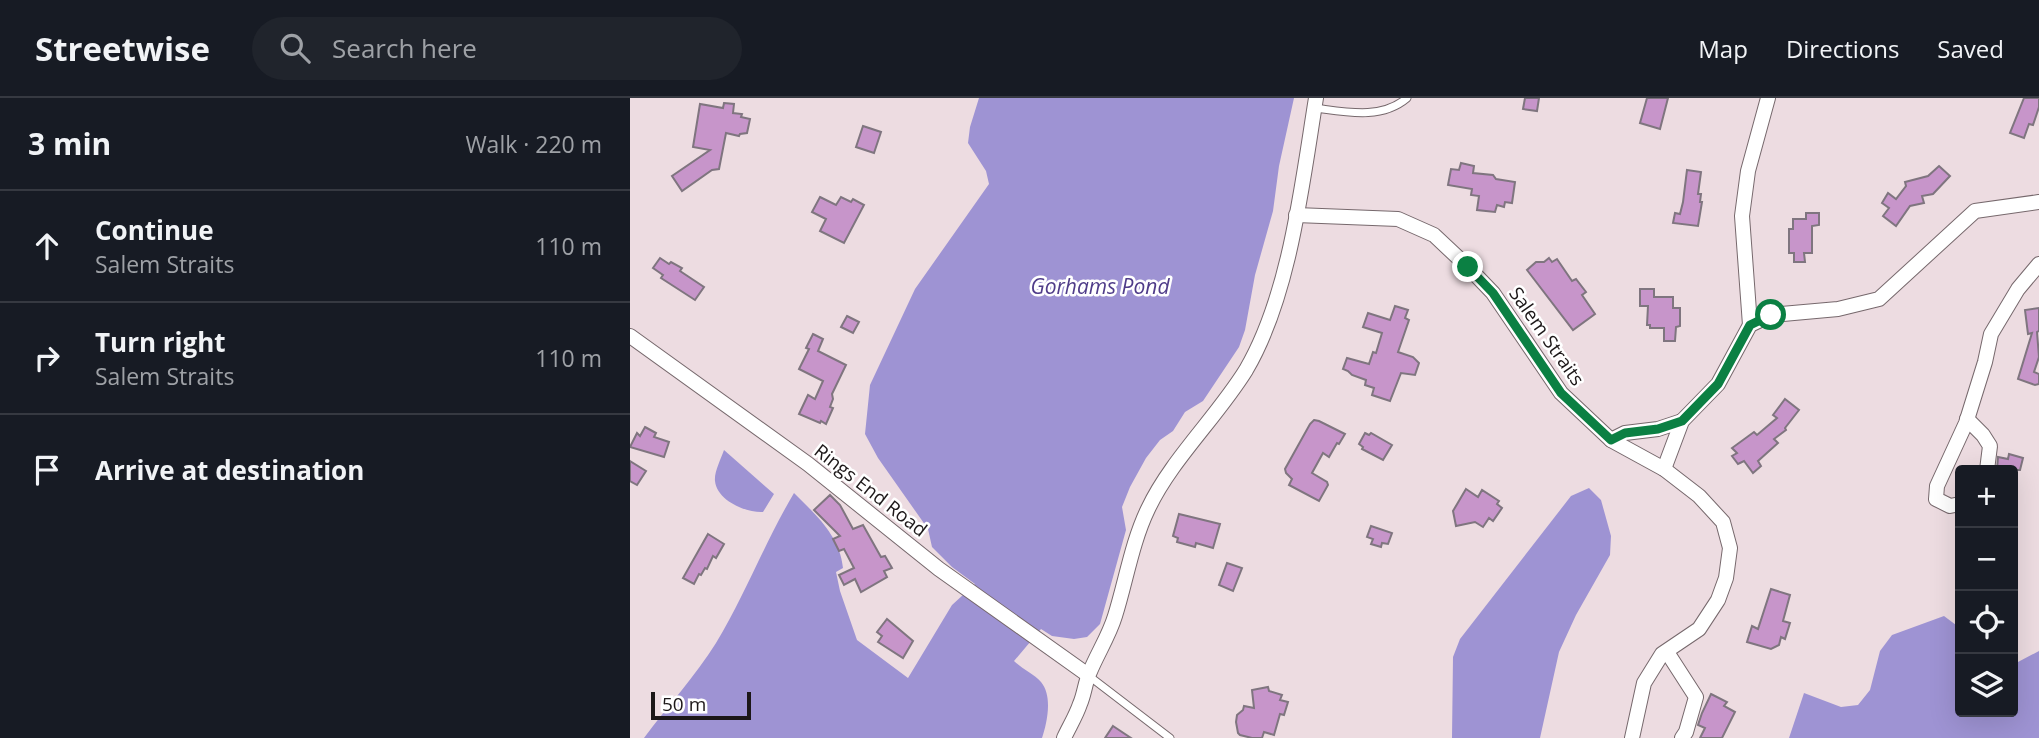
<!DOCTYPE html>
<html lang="en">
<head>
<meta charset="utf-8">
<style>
	:root { --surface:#171b24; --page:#20242c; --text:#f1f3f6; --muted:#9ea1a6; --line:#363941 }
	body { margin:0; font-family:"Open Sans",sans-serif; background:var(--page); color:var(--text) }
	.controls { position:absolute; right:21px; bottom:21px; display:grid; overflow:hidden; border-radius:7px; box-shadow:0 7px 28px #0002 }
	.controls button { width:63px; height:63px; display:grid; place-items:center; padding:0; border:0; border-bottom:2px solid var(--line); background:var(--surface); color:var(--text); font:35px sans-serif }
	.scale { position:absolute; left:21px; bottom:18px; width:100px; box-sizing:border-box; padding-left:7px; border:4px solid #1c1718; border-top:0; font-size:19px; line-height:24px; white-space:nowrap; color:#1c1718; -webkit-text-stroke:5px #fff; paint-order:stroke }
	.stop { position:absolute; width:21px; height:21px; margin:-16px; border:5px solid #0b8043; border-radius:50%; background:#fff }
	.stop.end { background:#0b8043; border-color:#fff; box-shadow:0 2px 7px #0008 }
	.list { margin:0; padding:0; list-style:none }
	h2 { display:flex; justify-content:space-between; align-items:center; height:91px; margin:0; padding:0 28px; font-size:30px }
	h2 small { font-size:23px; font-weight:400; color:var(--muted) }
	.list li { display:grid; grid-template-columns:46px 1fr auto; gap:21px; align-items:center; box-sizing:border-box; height:112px; padding:0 28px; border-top:2px solid var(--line) }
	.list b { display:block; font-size:26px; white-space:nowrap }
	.list p { margin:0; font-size:23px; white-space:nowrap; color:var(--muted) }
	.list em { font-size:23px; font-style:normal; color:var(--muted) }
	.icon { flex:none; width:38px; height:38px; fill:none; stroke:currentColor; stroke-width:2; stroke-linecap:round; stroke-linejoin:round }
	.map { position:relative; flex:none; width:1409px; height:640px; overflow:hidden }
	header { display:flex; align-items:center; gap:42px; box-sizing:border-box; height:98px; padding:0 35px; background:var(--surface); border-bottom:2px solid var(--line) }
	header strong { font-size:33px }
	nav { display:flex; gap:38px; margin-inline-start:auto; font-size:24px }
	.search { width:490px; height:63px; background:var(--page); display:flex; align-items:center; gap:18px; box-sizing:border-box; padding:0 24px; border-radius:38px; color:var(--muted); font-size:26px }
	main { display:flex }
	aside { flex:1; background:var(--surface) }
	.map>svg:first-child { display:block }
	.water { fill:#9e93d3 }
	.building { fill:#c795ca; stroke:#7f757f; stroke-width:2 }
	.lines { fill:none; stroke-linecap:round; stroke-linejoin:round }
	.service-casing { stroke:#76686c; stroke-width:9 }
	.minor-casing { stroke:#76686c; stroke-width:16 }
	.service { stroke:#fff; stroke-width:7 }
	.minor { stroke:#fff; stroke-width:14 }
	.route { stroke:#0b8043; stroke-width:9 }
	.labels { text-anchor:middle; stroke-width:5; stroke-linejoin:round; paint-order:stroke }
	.street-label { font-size:19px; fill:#1c1718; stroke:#fff }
	.water-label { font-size:21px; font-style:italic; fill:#4f3c89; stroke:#fff }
</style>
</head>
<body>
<header>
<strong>Streetwise</strong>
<div class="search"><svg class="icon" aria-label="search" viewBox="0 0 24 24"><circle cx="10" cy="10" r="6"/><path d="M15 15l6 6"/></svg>Search here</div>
<nav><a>Map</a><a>Directions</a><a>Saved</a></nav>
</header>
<main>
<aside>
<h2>3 min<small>Walk · 220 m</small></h2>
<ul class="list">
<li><svg class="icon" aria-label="ahead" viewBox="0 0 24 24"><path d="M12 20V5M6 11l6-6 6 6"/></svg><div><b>Continue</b><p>Salem Straits</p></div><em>110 m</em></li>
<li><svg class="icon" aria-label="right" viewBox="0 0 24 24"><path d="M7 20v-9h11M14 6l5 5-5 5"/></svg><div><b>Turn right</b><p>Salem Straits</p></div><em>110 m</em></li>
<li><svg class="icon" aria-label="arrive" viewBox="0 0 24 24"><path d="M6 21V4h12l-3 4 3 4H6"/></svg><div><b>Arrive at destination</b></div></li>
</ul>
</aside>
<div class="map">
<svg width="1409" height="640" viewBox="0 0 1409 640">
	<rect width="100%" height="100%" fill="#eddce1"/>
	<g class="water">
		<path d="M349,0H664L649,68L643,113L625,177L615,232L609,249L573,303L555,314L543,333L530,342L516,360L500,389L492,409L496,432L470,526L457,539L444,541L422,538L411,531L384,563C392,571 404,576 411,584C423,598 417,625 412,640H14C37,609 66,577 86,545C115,497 135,444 164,395C186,417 210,438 213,470L206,474L210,493L227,542L278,580L322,507L345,486L322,469L302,449L298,431L248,360L235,336L240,287L285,191L359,86L356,73L338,45L340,29Z"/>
		<path d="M94,352L144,396L133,414C117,415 87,403 85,383C84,374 91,361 94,352Z"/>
		<polygon points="959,390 971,402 981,438 980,457 946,517 929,554 910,640 822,640 823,559 830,541 941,398"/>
		<polygon points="1314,518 1330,530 1330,614 1383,614 1383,572 1388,564 1409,553 1409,640 1159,640 1174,595 1211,609 1228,607 1240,592 1250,553 1262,537"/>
	</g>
	<g class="building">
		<polygon points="895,0 909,0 907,13 893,11"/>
		<polygon points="1017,0 1038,0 1030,31 1010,25"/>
		<polygon points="1394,0 1409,0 1409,9 1403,27 1399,26 1394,40 1380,35"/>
		<polygon points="94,5 104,6 103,15 112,16 111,19 120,21 117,35 110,36 109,38 96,35 89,71 82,72 52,93 42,78 80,52 63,49 70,6 93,10"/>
		<polygon points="233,28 251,34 244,55 226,49"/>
		<polygon points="831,65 844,68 843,75 863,77 866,81 885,84 882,105 875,104 874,109 867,107 865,114 847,112 849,98 841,97 842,91 818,87 821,71 829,72"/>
		<polygon points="1309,68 1320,78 1303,96 1292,98 1294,105 1280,108 1266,128 1253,118 1259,110 1252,105 1258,95 1266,101 1276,88 1275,84 1298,78"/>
		<polygon points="1057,72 1071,74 1068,96 1071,96 1070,104 1072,104 1068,128 1043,125 1045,115 1050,116 1053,104"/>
		<polygon points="190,99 206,107 211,99 221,104 223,101 234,107 214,145 190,133 196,121 182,114"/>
		<polygon points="1176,115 1189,115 1189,127 1182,128 1182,155 1174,155 1175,164 1164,164 1164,155 1159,155 1159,131 1163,131 1163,121 1176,121"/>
		<polygon points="30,160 39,166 41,164 52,170 50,173 74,189 65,202 31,180 33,177 23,170"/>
		<polygon points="919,160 922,164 927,161 942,183 946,181 956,194 952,197 965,216 943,232 897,172 906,164 914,164"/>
		<polygon points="1010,191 1024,191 1024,199 1043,199 1043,210 1050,210 1050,228 1046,229 1045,243 1034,243 1034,230 1020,230 1020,227 1017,227 1018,208 1010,208"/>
		<polygon points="765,208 778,212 775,220 779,222 768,254 783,259 789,265 785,277 771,275 760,303 742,297 744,290 735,287 736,282 722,277 718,273 713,271 717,260 739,266 743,254 746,255 752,235 733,229 738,215 760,222"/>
		<polygon points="1409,210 1409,233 1407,234 1409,259 1404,274 1409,276 1409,286 1405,287 1388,281 1402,235 1398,236 1395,212"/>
		<polygon points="217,218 229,224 223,235 211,229"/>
		<polygon points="183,236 193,241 188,253 216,267 202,296 203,301 200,309 203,310 196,326 191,323 190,325 169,316 178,297 185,301 193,283 169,271 179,251 176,250"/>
		<polygon points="1155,301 1169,312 1155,330 1156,332 1144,341 1148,345 1128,363 1131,368 1123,375 1114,363 1108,366 1102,358 1107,355 1102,350 1124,334 1127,337 1147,320 1143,317"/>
		<polygon points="684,322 689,323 715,336 709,346 707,345 699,359 693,355 682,375 697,384 698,387 689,403 659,387 662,381 656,375 655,371 680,326"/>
		<polygon points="15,329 26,335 24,339 39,344 34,359 0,349 7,335 10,338"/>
		<polygon points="735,335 739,337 741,335 762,347 753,362 732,351 733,349 729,346"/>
		<polygon points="1379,356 1393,360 1390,372 1367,372 1368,359 1378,361"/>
		<polygon points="0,363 16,373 7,387 0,383"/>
		<polygon points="836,391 848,399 852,392 869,403 867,406 872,410 863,423 859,420 853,429 845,424 826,428 823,413"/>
		<polygon points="200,397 210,407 223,431 233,427 251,459 255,458 262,470 254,473 257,479 231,494 225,481 214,487 209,477 224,470 214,451 209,453 203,441 210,438 184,412"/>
		<polygon points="549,416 590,426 583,450 566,445 565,449 547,444 548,440 543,438"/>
		<polygon points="741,428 762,435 758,446 752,445 751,449 741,446 743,441 737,439"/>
		<polygon points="78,436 94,446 86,460 83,458 77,471 75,470 71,477 69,476 64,486 53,480"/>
		<polygon points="597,465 612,470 603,493 589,487"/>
		<polygon points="1141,491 1160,497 1153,523 1160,525 1155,541 1151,539 1149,547 1141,551 1117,544 1122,528 1128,531"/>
		<polygon points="257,521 283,543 273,560 248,544 252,538 247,534"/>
		<polygon points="638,589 639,593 652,597 650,602 658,604 654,617 650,616 644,637 634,634 632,640 622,640 610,637 608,635 606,624 607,617 613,612 614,608 624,610 622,592"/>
		<polygon points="1081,596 1097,604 1094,608 1105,614 1092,640 1070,640 1075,630 1068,627 1072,615"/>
		<polygon points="483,628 501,640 475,640"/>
	</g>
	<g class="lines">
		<defs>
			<g id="service">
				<path d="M685,10C716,14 751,22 777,0"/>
				<polyline points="459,578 540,640"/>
			</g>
			<g id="minor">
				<polyline points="666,117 768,121 804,137 838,169 863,195 931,295 981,342 1034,371 1069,398 1093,424 1100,450 1096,480 1088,502 1069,531 1032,556 1014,585 1002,640"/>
				<polyline points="1120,227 1112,118 1118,73 1138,0"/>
				<polyline points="0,238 178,366 309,471 458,577"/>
				<polyline points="1337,321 1353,337 1360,348 1357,372"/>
				<polyline points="981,342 995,335 1028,331 1052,323"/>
				<polyline points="1034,371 1052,323 1088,286 1120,227 1141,217 1208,211 1249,201 1345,113 1409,104"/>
				<polyline points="1330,406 1320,408 1306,401 1307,388 1336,325 1355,264 1361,236 1388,191 1409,166"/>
				<polyline points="1037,554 1066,599 1056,634 1052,640"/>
				<path d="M434,640C439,629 446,618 450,606C454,597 455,586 459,576C467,556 479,538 485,518C496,483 502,444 518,411C541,362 587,319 616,272C660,197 672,86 686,0"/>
			</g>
		</defs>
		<use href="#service" class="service-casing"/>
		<use href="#minor" class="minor-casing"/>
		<use href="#service" class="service"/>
		<use href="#minor" class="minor"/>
	</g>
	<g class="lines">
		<polyline class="route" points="838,169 863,195 931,295 981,342 995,335 1028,331 1052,323 1088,286 1120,227 1141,217"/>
	</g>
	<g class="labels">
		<g class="street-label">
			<text transform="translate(917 238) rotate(55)" y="7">Salem Straits</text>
			<text transform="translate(241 392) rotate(38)" y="7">Rings End Road</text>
		</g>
		<g class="water-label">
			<text x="470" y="196">Gorhams Pond</text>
		</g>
	</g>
</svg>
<div class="controls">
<button>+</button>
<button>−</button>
<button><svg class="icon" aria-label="locate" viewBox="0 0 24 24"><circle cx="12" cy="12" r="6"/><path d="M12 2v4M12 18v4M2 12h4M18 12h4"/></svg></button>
<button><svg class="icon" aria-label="layers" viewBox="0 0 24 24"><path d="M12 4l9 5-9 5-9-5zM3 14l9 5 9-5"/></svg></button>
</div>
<div class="scale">50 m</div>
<div class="stop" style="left:1141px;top:217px"></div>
<div class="stop end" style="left:838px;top:169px"></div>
</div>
</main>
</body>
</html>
